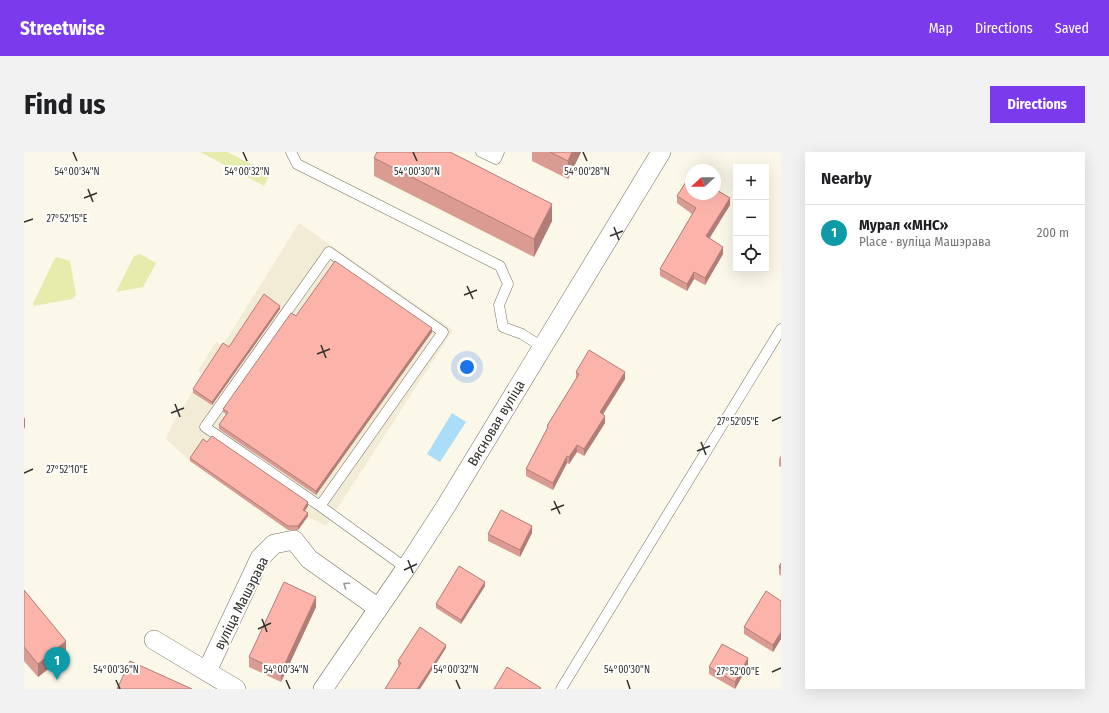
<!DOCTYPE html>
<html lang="en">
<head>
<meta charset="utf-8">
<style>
	:root { --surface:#fff; --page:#f2f2f2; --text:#202124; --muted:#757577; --line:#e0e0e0; --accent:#7c3aed }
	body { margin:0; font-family:"Fira Sans Condensed",sans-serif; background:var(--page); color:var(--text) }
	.controls { position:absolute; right:12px; top:12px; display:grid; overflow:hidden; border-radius:0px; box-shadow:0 4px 16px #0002 }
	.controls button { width:36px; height:36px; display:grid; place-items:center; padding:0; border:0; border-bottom:1px solid var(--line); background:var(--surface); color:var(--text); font:20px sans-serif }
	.compass { position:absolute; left:661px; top:12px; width:36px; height:36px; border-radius:50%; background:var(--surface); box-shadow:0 4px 16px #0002; rotate:248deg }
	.you { position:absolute; left:443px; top:215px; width:14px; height:14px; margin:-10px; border:3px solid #fff; border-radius:50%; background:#1a73e8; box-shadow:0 0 0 6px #1a73e833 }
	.badge { display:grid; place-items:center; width:26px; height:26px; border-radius:50%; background:var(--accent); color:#fff; font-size:13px; font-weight:700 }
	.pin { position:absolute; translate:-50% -33px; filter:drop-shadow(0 1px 2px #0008) }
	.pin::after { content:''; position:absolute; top:21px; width:14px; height:12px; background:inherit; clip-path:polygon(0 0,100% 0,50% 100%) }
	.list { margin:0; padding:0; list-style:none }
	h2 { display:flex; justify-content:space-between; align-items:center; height:52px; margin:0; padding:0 16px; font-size:17px }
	h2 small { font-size:13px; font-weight:400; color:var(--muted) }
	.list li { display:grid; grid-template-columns:26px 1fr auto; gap:12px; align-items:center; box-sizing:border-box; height:56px; padding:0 16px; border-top:1px solid var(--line) }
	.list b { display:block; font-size:15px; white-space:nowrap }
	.list p { margin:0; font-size:13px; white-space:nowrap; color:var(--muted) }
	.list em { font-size:13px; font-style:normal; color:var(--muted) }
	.icon { flex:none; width:22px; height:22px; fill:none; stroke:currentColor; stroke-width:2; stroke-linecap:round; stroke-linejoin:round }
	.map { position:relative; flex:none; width:757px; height:537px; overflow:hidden; border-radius:0px }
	header { display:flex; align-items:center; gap:24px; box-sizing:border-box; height:56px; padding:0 20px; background:var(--accent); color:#fff }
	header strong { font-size:19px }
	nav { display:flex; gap:22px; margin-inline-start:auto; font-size:14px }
	.intro { display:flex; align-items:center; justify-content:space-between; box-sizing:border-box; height:96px; padding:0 24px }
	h1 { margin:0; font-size:28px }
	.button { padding:10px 18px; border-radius:0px; background:var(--accent); color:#fff; font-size:14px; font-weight:700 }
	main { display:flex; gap:24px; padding:0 24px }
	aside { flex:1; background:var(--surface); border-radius:0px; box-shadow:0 4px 16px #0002 }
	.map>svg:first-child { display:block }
	.built { fill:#f2ecd7 }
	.green { fill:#e6ecab }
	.water { fill:#aadef8 }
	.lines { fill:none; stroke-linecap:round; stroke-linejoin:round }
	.service-casing { stroke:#737064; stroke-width:11 }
	.minor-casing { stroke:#737064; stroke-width:20 }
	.service { stroke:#fff; stroke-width:10 }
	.minor { stroke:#fff; stroke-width:19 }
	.wall { fill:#d99b92 }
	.shaded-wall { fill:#b07e77 }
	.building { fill:#fcb4aa; stroke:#b07e77 }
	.oneway { stroke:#999896 }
	.ticks { fill:none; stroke:#33312c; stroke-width:1.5 }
	.labels { text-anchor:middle; stroke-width:4; stroke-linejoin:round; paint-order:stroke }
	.street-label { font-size:14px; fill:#33312c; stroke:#fff }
	.ticks-label { font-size:10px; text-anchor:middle; fill:#33312c; stroke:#fff; stroke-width:4; stroke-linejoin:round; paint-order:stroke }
</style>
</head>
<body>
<header>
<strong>Streetwise</strong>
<nav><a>Map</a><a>Directions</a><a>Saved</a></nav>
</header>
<div class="intro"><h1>Find us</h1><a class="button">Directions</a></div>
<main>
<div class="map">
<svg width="757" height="537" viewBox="0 0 757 537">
	<rect width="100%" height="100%" fill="#fbf7e9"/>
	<polygon class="built" points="275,71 429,178 302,374 284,365 271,383 166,309 142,287 149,271 179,223 174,219 192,190 199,193"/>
	<g class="green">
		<polygon points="176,0 203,0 246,22 240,34"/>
		<polygon points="116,102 132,111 119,135 92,140 110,104"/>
		<polygon points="33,105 46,109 52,143 48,147 10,154 9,152 31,106"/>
	</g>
	<polygon class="water" points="428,261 442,270 416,310 403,302"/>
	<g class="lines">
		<defs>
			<g id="service">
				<polyline points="267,0 273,12 476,114 484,132 475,153 479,175 498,182 518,195"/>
				<polyline points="457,0 472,7 475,0"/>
				<polyline points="296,354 419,180 305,100 181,275 296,354 382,416"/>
				<polyline points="537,537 757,177"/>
			</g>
			<g id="minor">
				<polyline points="130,488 212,537"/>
				<polyline points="183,519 236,406 250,392 270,388 285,407 354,456"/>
				<polyline points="299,537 382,416 422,354 637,0"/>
			</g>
		</defs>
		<use href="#service" class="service-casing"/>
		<use href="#minor" class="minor-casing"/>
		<use href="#service" class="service"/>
		<use href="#minor" class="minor"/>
	</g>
	<g class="wall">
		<polygon points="508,0 557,0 544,27 508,9"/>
		<polygon points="350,6 528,69 510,105 350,24"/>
		<polygon points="653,44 706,53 685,86 699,102 681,133 670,127 663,139 636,124 636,117 668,62 653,51"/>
		<polygon points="256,157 188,253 169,241 169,237 205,195"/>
		<polygon points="272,164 408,180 292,343 195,277 195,273 202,262 199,260 199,257"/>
		<polygon points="552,220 601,227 579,262 581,271 560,304 553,300 545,312 543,311 529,338 502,324 502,317 523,277 523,274 552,227"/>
		<polygon points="757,303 757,315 755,314 755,307"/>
		<polygon points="166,306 284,354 281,359 284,364 274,378 264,378 166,309"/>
		<polygon points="508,381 496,405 464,389 464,382"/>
		<polygon points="757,411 757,424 755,422 755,415"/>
		<polygon points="461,434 437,472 412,456 412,452"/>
		<polygon points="0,438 42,503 14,525 0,509"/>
		<polygon points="757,449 757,487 749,500 720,482 720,475"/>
		<polygon points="292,455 257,530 225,515 225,505"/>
		<polygon points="422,496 375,514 374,513 374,509"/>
		<polygon points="724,514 711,537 685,522 685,515"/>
	</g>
	<g class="shaded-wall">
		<polygon points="548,0 557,0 544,27 544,9"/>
		<polygon points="706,46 706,53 682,92 682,84"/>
		<polygon points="528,52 528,69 510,105 510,87"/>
		<polygon points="699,95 699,102 681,133 681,126"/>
		<polygon points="670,120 670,127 663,139 663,132"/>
		<polygon points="256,154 256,157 188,253 188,250"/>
		<polygon points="408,176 408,180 292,343 292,339"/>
		<polygon points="601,220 601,227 576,267 576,260"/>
		<polygon points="581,264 581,271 560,304 560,297"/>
		<polygon points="1,265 1,275 0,277 0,267"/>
		<polygon points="553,293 553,300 545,312 545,305"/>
		<polygon points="543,304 543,311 529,338 529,331"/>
		<polygon points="284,350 284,354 279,361 279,358"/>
		<polygon points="284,361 284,364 274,378 274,374"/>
		<polygon points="508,374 508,381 496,405 496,398"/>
		<polygon points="461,430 461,434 437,472 437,468"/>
		<polygon points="292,445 292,455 257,530 257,520"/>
		<polygon points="757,480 757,487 749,500 749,493"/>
		<polygon points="42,489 42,503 14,525 14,512"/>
		<polygon points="422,493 422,496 396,537 393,537"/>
		<polygon points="724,506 724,514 711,537 711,530"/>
	</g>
	<g class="building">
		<polygon points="353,0 426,0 528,52 510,87 350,6"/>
		<polygon points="526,0 548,0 544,9"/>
		<polygon points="667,22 667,42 691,42 691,37 706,46 682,84 699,95 681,126 670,120 663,132 636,117 672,56 653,44"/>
		<polygon points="311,109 408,176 292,339 195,273 204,260 199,257 267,161 272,164"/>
		<polygon points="240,142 256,154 188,250 169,237 199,191 205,195"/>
		<polygon points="565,198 601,220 576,260 581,264 560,297 553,293 545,305 543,304 529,331 502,317 524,275 523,274 555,222 552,220"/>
		<polygon points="188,284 284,350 279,358 284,361 274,374 264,374 166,306 179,287 183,290"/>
		<polygon points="477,358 508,374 496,398 464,382"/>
		<polygon points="757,411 757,416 755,415"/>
		<polygon points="435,414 461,430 437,468 412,452"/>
		<polygon points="260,430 292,445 257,520 225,505"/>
		<polygon points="0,438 42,489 14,512 0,495"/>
		<polygon points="742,439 757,449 757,480 749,493 720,475"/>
		<polygon points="396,475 422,493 393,537 361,537 377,511 374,509"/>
		<polygon points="698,492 724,506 711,530 685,515"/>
		<polygon points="106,509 168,537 93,537"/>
		<polygon points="483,515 517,536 516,537 470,537"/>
	</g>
	<defs><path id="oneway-chevron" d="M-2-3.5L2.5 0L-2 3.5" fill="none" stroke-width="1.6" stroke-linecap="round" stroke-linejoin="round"/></defs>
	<use class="oneway" href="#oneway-chevron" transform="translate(322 433) rotate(-145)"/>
	<path class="ticks" d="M49,0L53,9M219,0L223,9M389,0L393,9M559,0L563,9M64,37L69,50M60,46L73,41M0,70L9,67M590,75L595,88M586,84L599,79M443,134L449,147M440,143L453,138M297,193L302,206M293,202L306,197M151,252L156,265M147,261L160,256M748,269L757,265M677,290L682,303M673,299L686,294M0,321L9,317M530,349L536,362M527,358L540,353M384,408L389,421M380,418L393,412M238,467L243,480M234,477L247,471M748,520L757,516M92,528L96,537M262,528L266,537M432,528L436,537M603,528L606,537"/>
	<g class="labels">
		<g class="street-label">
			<text transform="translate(472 271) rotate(-59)" y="5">Вясновая вуліца</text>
			<text transform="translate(217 451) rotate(-63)" y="5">вуліца Машэрава</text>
		</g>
	</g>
	<g class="ticks-label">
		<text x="53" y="23">54°00'34"N</text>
		<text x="223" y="23">54°00'32"N</text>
		<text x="393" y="23">54°00'30"N</text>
		<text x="563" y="23">54°00'28"N</text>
		<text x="43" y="70">27°52'15"E</text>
		<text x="714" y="273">27°52'05"E</text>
		<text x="43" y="321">27°52'10"E</text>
		<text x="92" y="521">54°00'36"N</text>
		<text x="262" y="521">54°00'34"N</text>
		<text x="432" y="521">54°00'32"N</text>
		<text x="603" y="521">54°00'30"N</text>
		<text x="714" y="523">27°52'00"E</text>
	</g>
</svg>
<div class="controls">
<button>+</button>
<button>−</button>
<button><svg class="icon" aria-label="locate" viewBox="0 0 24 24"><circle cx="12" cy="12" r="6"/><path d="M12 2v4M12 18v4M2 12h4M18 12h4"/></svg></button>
</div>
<svg class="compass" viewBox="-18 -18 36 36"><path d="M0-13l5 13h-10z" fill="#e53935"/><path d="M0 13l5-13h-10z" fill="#757577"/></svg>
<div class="you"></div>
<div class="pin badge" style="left:33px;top:528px;background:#0f9aa8">1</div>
</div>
<aside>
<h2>Nearby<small></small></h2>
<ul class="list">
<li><span class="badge" style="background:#0f9aa8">1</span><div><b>Мурал «МНС»</b><p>Place · вуліца Машэрава</p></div><em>200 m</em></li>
</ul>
</aside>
</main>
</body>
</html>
